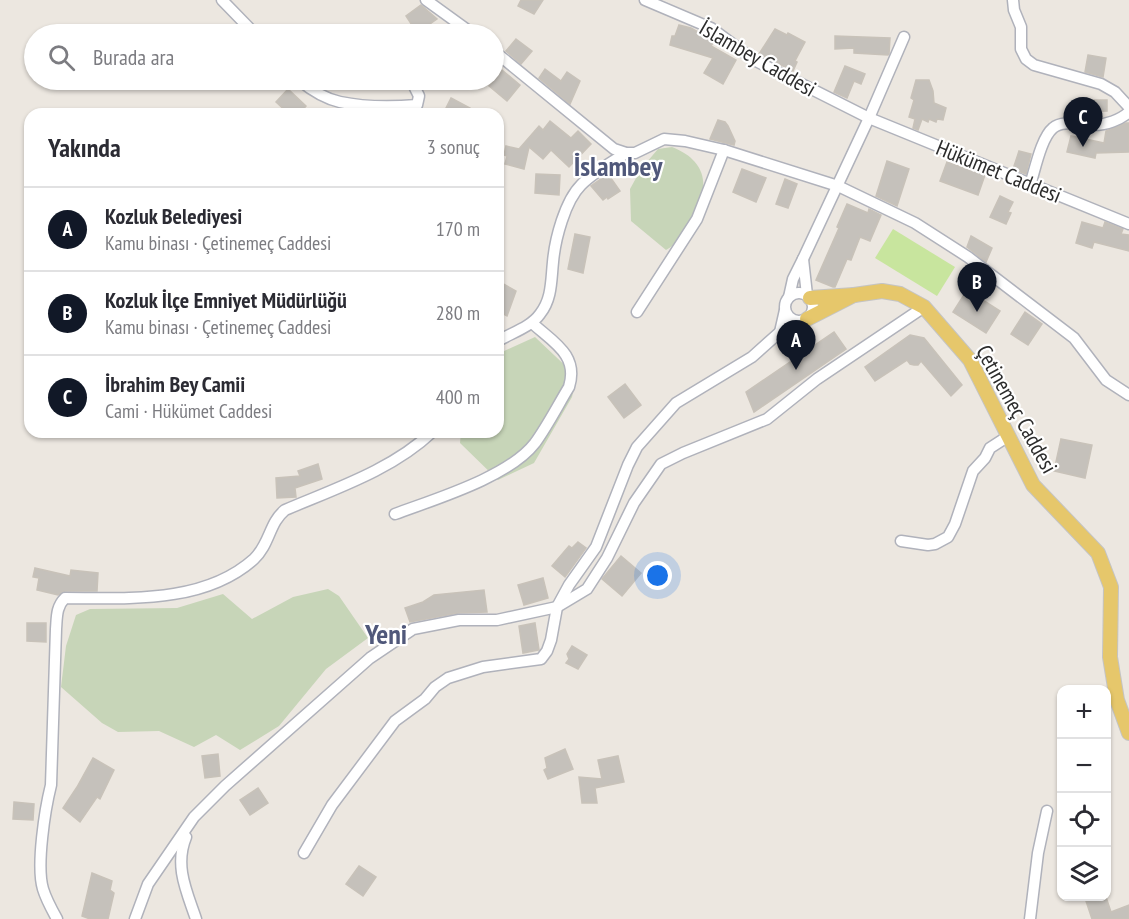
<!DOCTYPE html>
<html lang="tr">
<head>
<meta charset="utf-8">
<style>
	:root { --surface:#fff; --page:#f7f7f7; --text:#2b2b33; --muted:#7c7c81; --line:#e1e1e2; --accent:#111827 }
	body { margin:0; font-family:"PT Sans Narrow",sans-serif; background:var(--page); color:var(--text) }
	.controls { position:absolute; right:18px; bottom:18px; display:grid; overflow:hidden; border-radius:12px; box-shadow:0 2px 4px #0004 }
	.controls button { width:54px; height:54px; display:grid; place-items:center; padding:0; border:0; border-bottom:2px solid var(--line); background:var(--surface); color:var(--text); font:30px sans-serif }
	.you { position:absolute; left:658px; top:576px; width:21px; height:21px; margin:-15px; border:4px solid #fff; border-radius:50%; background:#1a73e8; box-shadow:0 0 0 9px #1a73e833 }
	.badge { display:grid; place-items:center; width:39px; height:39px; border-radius:50%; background:var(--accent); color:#fff; font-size:20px; font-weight:700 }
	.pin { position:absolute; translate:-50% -50px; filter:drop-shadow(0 2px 3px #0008) }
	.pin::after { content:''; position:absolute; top:32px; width:21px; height:18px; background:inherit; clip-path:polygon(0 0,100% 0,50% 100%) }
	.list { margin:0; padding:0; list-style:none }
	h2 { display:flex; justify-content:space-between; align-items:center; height:78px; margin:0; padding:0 24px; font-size:26px }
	h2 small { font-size:20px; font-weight:400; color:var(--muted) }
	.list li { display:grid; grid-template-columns:39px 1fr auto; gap:18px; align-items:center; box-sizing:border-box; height:84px; padding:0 24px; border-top:2px solid var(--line) }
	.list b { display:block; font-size:22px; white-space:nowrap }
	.list p { margin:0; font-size:20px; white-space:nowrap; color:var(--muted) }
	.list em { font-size:20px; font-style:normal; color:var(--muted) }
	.icon { flex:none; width:33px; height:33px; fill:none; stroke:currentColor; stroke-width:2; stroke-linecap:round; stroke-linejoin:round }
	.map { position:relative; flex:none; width:1129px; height:919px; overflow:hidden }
	.search { position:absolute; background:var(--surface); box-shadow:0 2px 4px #0004; left:24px; top:24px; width:480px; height:66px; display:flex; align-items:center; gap:15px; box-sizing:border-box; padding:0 21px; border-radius:33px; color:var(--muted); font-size:22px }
	.panel { position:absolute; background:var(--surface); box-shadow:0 2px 4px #0004; left:24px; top:108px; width:480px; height:330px; border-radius:18px }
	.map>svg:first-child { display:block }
	.cemetery { fill:#c7d5b8 }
	.pitch { fill:#c8e59e }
	.building { fill:#c5c1bb; stroke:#c8c2b9; stroke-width:1.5 }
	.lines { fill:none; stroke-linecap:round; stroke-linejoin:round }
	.minor-casing { stroke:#b0b2bb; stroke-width:13 }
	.major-casing { stroke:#c4c4c4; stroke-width:16 }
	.minor { stroke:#fff; stroke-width:10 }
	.major { stroke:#e6c76b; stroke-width:14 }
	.labels { text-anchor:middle; stroke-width:4.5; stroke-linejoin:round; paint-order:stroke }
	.street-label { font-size:22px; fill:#2c2c2c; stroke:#fff }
	.district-label { font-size:28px; font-weight:bold; fill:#50587a; stroke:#fff }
</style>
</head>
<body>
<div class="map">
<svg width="1129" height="919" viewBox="0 0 1129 919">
	<rect width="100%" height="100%" fill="#ece7e0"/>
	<g class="cemetery">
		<path d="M672,147C713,163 709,195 688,227C681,237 677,244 666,250L631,221L630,189L641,169L658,149Z"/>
		<polygon points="535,337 573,373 575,384 572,397 534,463 498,480 460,443 461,432 498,432 498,356 502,352"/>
		<polygon points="328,589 339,596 368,638 326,669 279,726 240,750 216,735 194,747 159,731 118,732 102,723 61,687 66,646 76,615 90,609 177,608 223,594 252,619 293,597"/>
	</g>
	<polygon class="pitch" points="893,229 955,267 937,296 875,258"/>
	<g class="building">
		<polygon points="521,0 543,0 534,14 518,6"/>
		<polygon points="421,5 437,19 417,33 406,16"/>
		<polygon points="679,25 691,28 714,41 711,46 736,60 723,84 704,73 713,58 670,45 672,36 675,36"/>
		<polygon points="775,29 787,35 788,33 805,42 795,61 797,62 793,71 759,54"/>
		<polygon points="835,36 890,38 889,54 888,55 854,53 854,48 835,49"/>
		<polygon points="516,39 532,51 521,64 506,51"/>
		<polygon points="1088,55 1106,58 1103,77 1085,72"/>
		<polygon points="845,66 865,74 861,84 854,81 847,98 834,92"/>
		<polygon points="545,69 561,81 567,72 580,81 570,104 539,78"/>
		<polygon points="502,70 520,85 507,101 489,86"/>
		<polygon points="916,80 929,80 933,91 934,103 946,108 943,120 937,119 936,122 929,119 928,122 922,119 918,130 913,128 915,119 909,117 914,100 911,98"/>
		<polygon points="288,89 306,106 299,114 289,114 276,102"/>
		<polygon points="451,98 470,108 467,114 443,114"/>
		<polygon points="1084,100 1107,100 1107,111 1084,112"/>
		<polygon points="718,120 725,122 728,126 735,141 734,145 710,139"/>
		<polygon points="550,121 571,138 578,131 591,144 569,167 551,150 543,159 529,147 524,169 505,164 507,156 504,155 506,146 519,149 539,126 543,130"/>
		<polygon points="1126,123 1129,123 1129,152 1096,153 1095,158 1067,152 1071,136 1104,143 1106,131"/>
		<polygon points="1019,151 1031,154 1026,174 1013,169"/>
		<polygon points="887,161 909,169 897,206 876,196"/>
		<polygon points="947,162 985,175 978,195 940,181"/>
		<polygon points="742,169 766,178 756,202 733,192"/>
		<polygon points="536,174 560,175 559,195 535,193"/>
		<polygon points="608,174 620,191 608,199 607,197 603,200 591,186"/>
		<polygon points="785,179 797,184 788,208 776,204"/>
		<polygon points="1000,196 1013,202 1008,212 1011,213 1006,224 990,217"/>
		<polygon points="847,204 868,213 869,209 881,215 870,241 860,237 851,260 847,259 835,287 833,287 816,280 839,228 837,227"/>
		<polygon points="1082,222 1103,228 1105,222 1123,229 1121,234 1129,235 1129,251 1094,242 1092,248 1076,243"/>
		<polygon points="575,234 590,237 583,273 568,269"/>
		<polygon points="971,236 992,248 986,262 967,247"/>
		<polygon points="498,281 516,291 507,316 498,311"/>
		<polygon points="967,290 1000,311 986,333 953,312"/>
		<polygon points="1025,312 1042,324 1028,345 1011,334"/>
		<polygon points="834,332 846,349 754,412 746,392"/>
		<polygon points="910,335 924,338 962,385 951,396 921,361 918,365 914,365 910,364 907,360 875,381 865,367"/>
		<polygon points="625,384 641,405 624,418 608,397"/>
		<polygon points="1061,439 1092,445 1085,478 1054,471"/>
		<polygon points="318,464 322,479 295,488 296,497 277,498 276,478 300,476 298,471"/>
		<polygon points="578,542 586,548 565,577 552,566 569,546 572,548"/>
		<polygon points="621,556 641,573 622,596 602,579"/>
		<polygon points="35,568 70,576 71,570 98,573 97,591 65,591 58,595 37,590 39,578 33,577"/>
		<polygon points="543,578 548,598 524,605 518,585"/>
		<polygon points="484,590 487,612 458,613 410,622 405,608 423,602 434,595"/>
		<polygon points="27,623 46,623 46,642 27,641"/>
		<polygon points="535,623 539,650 523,653 519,626"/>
		<polygon points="572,646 587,655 578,669 566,663 569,659 567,654"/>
		<polygon points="565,749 573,769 548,779 544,770 547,768 545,758"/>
		<polygon points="218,754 220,776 205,778 202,756"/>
		<polygon points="618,756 624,782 595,788 597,803 582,803 579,777 602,779 598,760"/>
		<polygon points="93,758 114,770 100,799 97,797 80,822 63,808 77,787"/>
		<polygon points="258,788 268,803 250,815 240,800"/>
		<polygon points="14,802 34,804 33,820 13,819"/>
		<polygon points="359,866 376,877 363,896 346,884"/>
		<polygon points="92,873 112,881 110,890 114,893 108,919 90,919 82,916"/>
		<polygon points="1100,897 1106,897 1111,912 1129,905 1129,919 1092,919 1086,901"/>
	</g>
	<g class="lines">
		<defs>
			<g id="minor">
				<polyline points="222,0 255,34"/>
				<polyline points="426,0 473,34"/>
				<polyline points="645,0 711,28 754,60 869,118 1129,224"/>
				<polyline points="1013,0 1014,10 1021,27 1021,49 1026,59 1034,65 1101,84 1115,92 1129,107"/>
				<polyline points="494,51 614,149 626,153 635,153 664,139 685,141 724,150 838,186 915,223 968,257 1074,338 1106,380 1129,395"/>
				<path d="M299,80C310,89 326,99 340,102C364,107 393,107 417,105L419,96L414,86"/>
				<path d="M1030,185C1035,170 1041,138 1053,128C1063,119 1082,126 1094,125C1106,125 1120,120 1129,112"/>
				<polyline points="803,259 869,118 904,37"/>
				<circle cx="799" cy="307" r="14"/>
				<polyline points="789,297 793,279 803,259 807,295"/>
				<polyline points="785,310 780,332 802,321"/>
				<polyline points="637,312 697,219 724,150"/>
				<path d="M498,341C511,333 531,327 540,314C552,299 551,281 553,262C555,239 565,201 581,185C594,172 611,163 626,153"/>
				<path d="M395,514C435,499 509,477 535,443C548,425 558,405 569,387C579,355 553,342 532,323"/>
				<polyline points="901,541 928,545 935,544 948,537 955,524 973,471 985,458 990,448 1007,437"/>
				<path d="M186,837C174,866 187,892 196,919"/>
				<polyline points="304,853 332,805 395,721 425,699 435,687 448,678 483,667 541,659 547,651 551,640 557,607 569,585 596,547 628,465 637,447 676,403 752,357 780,332"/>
				<path d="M57,919C52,910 46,899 43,889C36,866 45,809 51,785L56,629C57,617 56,607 65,598C127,598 204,604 254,559C270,544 269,523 285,510C334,489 392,470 432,432"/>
				<polyline points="135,919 148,884 194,817 225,786 370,658 413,629 459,620 497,620 557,607 587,589 607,558 634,503 661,464 683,453 767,419 817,379 924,307"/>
				<polyline points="1030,919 1038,853 1047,811"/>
			</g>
			<g id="major">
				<polyline points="854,295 882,291 900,294 924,307 970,360 1033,485 1098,553 1111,587 1110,657 1117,700 1129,733"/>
				<polyline points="807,319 854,295 810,298"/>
			</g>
		</defs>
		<use href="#minor" class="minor-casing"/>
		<use href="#major" class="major-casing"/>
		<use href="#minor" class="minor"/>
		<use href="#major" class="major"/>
	</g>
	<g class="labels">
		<g class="street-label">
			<text transform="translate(758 58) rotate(30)" y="8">İslambey Caddesi</text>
			<text transform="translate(999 171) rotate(22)" y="8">Hükümet Caddesi</text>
			<text transform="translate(1017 409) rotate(61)" y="8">Çetinemeç Caddesi</text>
		</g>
		<g class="district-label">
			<text x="618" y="176">İslambey</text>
			<text x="386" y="644">Yeni</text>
		</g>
	</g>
</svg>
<div class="controls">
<button>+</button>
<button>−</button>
<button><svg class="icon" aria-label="locate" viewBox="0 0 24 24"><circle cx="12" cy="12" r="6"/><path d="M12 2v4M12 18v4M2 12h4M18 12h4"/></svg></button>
<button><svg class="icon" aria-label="layers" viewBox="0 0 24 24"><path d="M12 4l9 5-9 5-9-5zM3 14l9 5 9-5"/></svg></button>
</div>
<div class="you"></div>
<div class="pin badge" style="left:796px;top:370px">A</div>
<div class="pin badge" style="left:977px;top:312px">B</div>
<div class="pin badge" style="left:1083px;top:147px">C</div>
<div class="search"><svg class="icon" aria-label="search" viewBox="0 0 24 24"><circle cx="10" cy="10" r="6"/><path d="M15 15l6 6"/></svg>Burada ara</div>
<section class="panel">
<h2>Yakında<small>3 sonuç</small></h2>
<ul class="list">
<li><span class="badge">A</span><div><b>Kozluk Belediyesi</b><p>Kamu binası · Çetinemeç Caddesi</p></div><em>170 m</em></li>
<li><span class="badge">B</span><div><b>Kozluk İlçe Emniyet Müdürlüğü</b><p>Kamu binası · Çetinemeç Caddesi</p></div><em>280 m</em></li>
<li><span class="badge">C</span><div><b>İbrahim Bey Camii</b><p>Cami · Hükümet Caddesi</p></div><em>400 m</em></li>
</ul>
</section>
</div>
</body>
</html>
